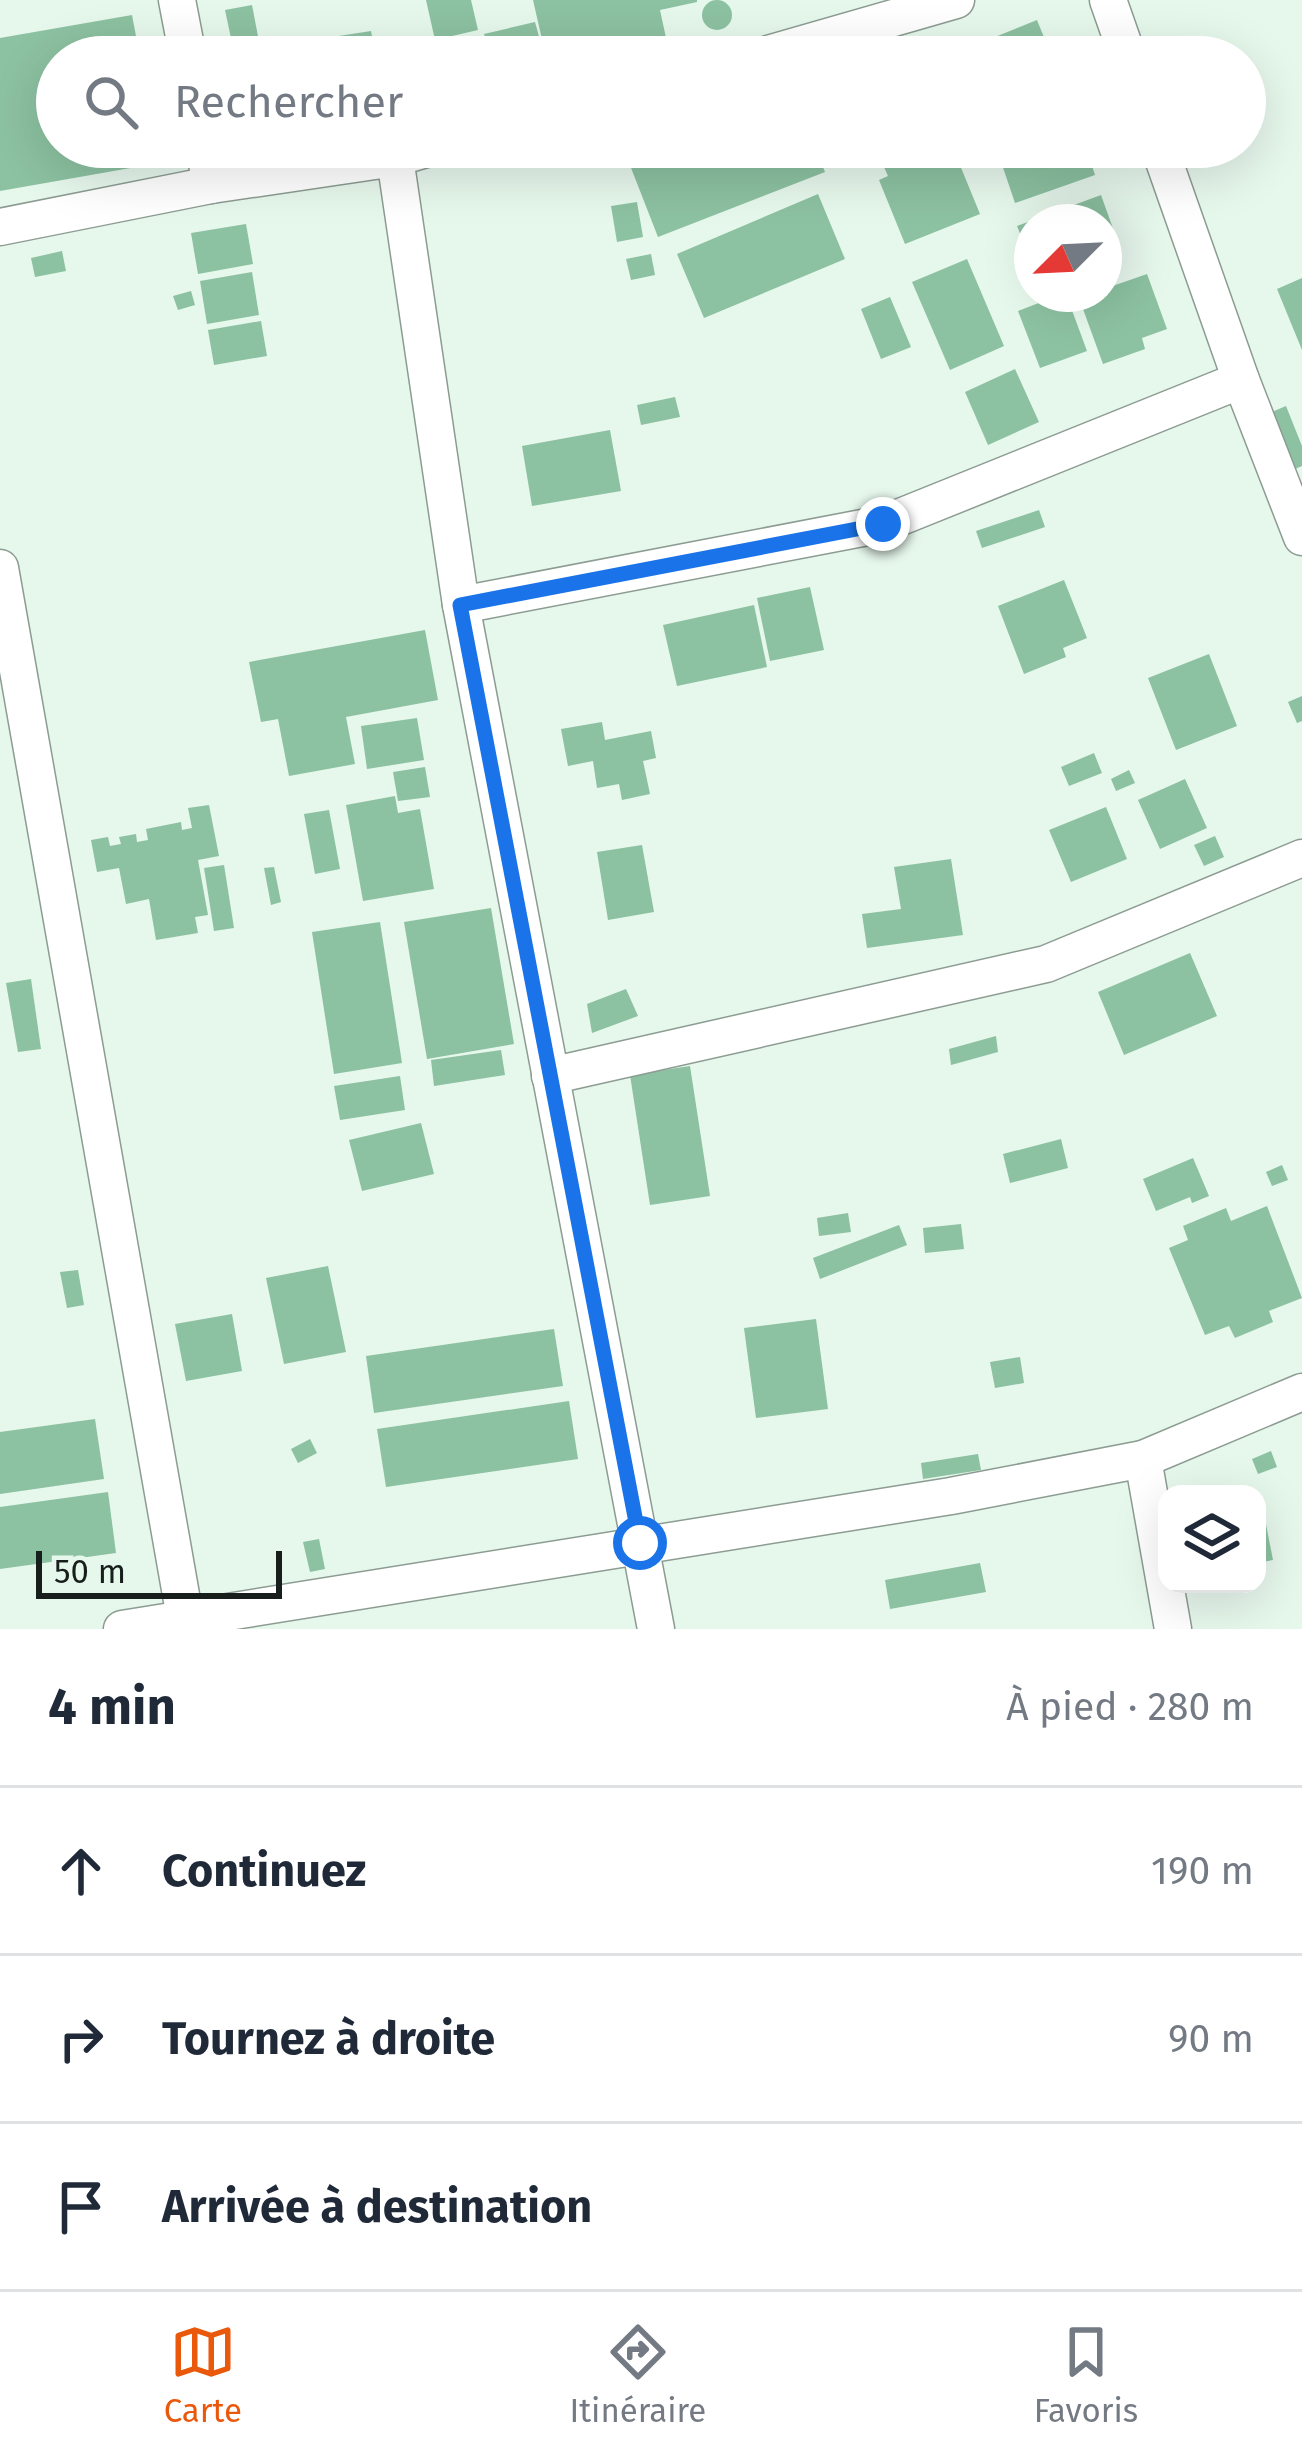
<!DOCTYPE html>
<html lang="fr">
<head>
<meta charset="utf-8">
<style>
	:root { --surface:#fff; --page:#f6f6f7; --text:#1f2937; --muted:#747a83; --line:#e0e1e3; --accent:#ea580c }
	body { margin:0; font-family:"Fira Sans",sans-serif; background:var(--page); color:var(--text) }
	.controls { position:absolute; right:36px; bottom:36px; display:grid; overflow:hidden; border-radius:24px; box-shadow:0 12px 48px #0002 }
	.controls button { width:108px; height:108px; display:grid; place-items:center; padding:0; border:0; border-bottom:3px solid var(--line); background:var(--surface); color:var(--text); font:60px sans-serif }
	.compass { position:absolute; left:1014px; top:204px; width:108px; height:108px; border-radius:50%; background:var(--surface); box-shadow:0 12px 48px #0002; rotate:246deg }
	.scale { position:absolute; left:36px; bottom:30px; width:246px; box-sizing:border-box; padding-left:12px; border:6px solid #181e1b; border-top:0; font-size:33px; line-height:42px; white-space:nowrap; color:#181e1b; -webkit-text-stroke:9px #e6f7ec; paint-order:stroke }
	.stop { position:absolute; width:36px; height:36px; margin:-27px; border:9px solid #1a73e8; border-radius:50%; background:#fff }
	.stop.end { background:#1a73e8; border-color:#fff; box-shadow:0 3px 12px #0008 }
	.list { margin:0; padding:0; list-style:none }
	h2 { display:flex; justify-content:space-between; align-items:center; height:156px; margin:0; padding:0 48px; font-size:51px }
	h2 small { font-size:39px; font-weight:400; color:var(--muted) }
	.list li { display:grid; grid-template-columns:78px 1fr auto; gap:36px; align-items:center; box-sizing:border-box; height:168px; padding:0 48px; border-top:3px solid var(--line) }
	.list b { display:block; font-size:45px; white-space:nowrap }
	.list em { font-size:39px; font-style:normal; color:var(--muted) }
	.icon { flex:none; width:66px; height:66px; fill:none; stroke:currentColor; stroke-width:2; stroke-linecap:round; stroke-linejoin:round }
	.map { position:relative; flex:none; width:1302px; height:1629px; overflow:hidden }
	.search { position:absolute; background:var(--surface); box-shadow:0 12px 48px #0002; left:36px; right:36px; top:36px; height:132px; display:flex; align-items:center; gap:30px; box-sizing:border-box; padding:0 42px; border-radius:66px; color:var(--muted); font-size:45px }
	.sheet { height:660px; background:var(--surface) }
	nav { display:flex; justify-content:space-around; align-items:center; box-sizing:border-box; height:168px; border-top:3px solid var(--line); background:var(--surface); font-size:33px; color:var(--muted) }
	nav a { display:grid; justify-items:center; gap:6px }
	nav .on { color:var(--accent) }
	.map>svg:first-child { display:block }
	.building { fill:#8cc1a1 }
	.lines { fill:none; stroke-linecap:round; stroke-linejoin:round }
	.minor-casing { stroke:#8c9c92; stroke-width:39 }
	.minor { stroke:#fff; stroke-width:36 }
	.route { stroke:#1a73e8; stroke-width:15 }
</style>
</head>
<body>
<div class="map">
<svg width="1302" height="1629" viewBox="0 0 1302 1629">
	<rect width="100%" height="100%" fill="#e6f7ec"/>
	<g class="building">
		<circle cx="717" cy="15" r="15"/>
		<polygon points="426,0 471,0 478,30 435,40"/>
		<polygon points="533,0 697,0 697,2 660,10 668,47 619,57 546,57"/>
		<polygon points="252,5 262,57 235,57 225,10"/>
		<polygon points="132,15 140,57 57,57 57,147 156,147 159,163 0,191 0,38"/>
		<polygon points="1037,20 1052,57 969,57 965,49"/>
		<polygon points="535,22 540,40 488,51 484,34"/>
		<polygon points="371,31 373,41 382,40 385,57 290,57 287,44"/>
		<polygon points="481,37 486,57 455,57 452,44"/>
		<polygon points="421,41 423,57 390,57 388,46"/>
		<polygon points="631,147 815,147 825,172 658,237 624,150"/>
		<polygon points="901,147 914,147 922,166 955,153 980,214 905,244 879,180 888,176 879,156"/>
		<polygon points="996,147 1086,147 1095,175 1015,203"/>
		<polygon points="818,194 845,259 704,318 677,254"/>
		<polygon points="1101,195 1120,248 1104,254 1104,222 1032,222 1032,263 1017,226"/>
		<polygon points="637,202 643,237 617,242 611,206"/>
		<polygon points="246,224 253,264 198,274 191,233"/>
		<polygon points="62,251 66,271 35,277 31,258"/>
		<polygon points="651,254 655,275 631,280 626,259"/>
		<polygon points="967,259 1004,346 950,370 912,282"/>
		<polygon points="252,272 259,315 207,324 200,281"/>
		<polygon points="1147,274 1167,329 1142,338 1145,349 1103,364 1079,298 1104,294 1104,289"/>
		<polygon points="1302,278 1302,350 1277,289"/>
		<polygon points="191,291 195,305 178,310 173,296"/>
		<polygon points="1062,294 1066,294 1087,351 1040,368 1018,311"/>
		<polygon points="890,297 911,347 881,359 861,309"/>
		<polygon points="261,321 267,356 214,365 208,330"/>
		<polygon points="1015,369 1039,422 988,445 965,392"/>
		<polygon points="675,397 680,417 641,425 637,405"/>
		<polygon points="1286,406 1302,446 1302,466 1288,472 1265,415"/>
		<polygon points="610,430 621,491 532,506 522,446"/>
		<polygon points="1039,510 1045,527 982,548 976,531"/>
		<polygon points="1064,580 1087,638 1063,648 1066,657 1024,674 998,606"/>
		<polygon points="810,587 824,650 770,661 757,598"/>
		<polygon points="754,605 767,667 677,686 663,625"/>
		<polygon points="425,630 438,700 346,717 355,764 289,776 278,719 261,722 249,662"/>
		<polygon points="1209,654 1237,726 1176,750 1148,678"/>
		<polygon points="1302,696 1302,721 1297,723 1288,702"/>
		<polygon points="417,718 424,760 367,769 361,726"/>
		<polygon points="602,722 605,740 651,731 656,758 643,761 650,794 622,800 619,784 597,788 593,761 568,766 561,729"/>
		<polygon points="1094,753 1102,773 1069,786 1061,767"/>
		<polygon points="425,767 430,797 398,801 393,772"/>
		<polygon points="1129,770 1135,783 1116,791 1111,779"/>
		<polygon points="1185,779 1207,828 1160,849 1138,800"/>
		<polygon points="395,796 398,813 420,809 434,889 363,901 346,805"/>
		<polygon points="209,805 219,856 198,860 208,915 195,917 198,933 156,940 149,899 126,904 119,868 97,872 91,840 108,837 110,846 121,844 119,837 136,834 137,842 148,840 146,829 181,822 182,830 192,828 188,808"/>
		<polygon points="1106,807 1127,859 1071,882 1049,830"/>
		<polygon points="329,810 340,869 315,874 304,814"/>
		<polygon points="1215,836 1224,857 1204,866 1194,845"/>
		<polygon points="642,845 654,912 608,920 597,852"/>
		<polygon points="951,859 963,935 867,948 862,914 901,909 894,867"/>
		<polygon points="224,865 234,928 214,931 204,868"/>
		<polygon points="274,867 281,902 271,905 264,868"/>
		<polygon points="491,908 514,1044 427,1059 404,922"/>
		<polygon points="380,922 402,1063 334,1074 312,932"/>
		<polygon points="1190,953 1217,1016 1124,1055 1098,992"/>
		<polygon points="31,979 41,1049 18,1052 6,983"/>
		<polygon points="626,989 638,1016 592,1033 587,1004"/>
		<polygon points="996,1036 998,1052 951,1065 949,1049"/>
		<polygon points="501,1050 505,1075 434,1086 431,1060"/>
		<polygon points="690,1066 710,1196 650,1205 630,1075"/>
		<polygon points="400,1076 405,1110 340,1120 334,1086"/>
		<polygon points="421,1123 434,1174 362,1191 349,1140"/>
		<polygon points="1061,1139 1068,1168 1010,1183 1003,1154"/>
		<polygon points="1193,1158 1209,1196 1192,1203 1190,1197 1156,1211 1143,1179"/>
		<polygon points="1282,1165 1288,1180 1272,1186 1266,1172"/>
		<polygon points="1267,1206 1302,1298 1269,1311 1273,1322 1235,1338 1229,1326 1205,1335 1169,1248 1188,1240 1183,1226 1226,1208 1231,1221"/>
		<polygon points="848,1213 851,1232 819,1236 817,1218"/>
		<polygon points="961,1224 964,1249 925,1253 923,1228"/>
		<polygon points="899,1225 907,1245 820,1279 813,1258"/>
		<polygon points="328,1266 346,1352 284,1364 266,1278"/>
		<polygon points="78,1270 84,1305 67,1308 60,1272"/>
		<polygon points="232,1314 242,1371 186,1381 175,1324"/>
		<polygon points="816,1319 828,1409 756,1418 744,1328"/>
		<polygon points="554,1329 563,1386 374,1413 366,1356"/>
		<polygon points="1020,1357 1024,1383 995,1388 990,1362"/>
		<polygon points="569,1401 578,1459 386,1487 377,1429"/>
		<polygon points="95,1419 104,1479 0,1494 0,1432"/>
		<polygon points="310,1439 317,1453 298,1463 291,1449"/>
		<polygon points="1271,1451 1277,1467 1258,1474 1252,1459"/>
		<polygon points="978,1454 981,1470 923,1479 921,1463"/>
		<polygon points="108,1492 116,1553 0,1569 0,1507"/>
		<polygon points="1263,1509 1273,1560 1257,1563 1257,1510"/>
		<polygon points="319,1539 325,1569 310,1572 303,1542"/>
		<polygon points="980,1563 986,1592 890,1609 885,1580"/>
	</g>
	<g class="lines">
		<defs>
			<g id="minor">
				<polyline points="177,0 188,57"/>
				<polyline points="1108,0 1128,57"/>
				<polyline points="758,57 956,0"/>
				<polyline points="204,147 211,185 395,158 461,605 656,1629"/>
				<polyline points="1159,147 1241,380 1302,537"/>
				<polyline points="395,158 433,147"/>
				<polyline points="0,227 211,185"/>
				<polyline points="0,568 187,1629"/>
				<polyline points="461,605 883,524 1241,380"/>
				<polyline points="550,1076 1046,964 1302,858"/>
				<polyline points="1143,1459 1173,1629"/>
				<polyline points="122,1629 951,1496 1143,1459 1302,1392"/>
			</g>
		</defs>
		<use href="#minor" class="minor-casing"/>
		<use href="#minor" class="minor"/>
	</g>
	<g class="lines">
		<polyline class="route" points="640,1543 460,605 883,524"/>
	</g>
</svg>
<div class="controls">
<button><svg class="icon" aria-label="layers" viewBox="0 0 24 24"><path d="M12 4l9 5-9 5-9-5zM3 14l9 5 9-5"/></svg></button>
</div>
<svg class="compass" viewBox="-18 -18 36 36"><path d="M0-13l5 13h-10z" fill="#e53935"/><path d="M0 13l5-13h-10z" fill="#747a83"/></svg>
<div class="scale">50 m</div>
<div class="stop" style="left:640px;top:1543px"></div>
<div class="stop end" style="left:883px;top:524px"></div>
<div class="search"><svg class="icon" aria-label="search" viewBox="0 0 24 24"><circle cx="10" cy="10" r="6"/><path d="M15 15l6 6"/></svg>Rechercher</div>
</div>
<section class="sheet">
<h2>4 min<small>À pied · 280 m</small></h2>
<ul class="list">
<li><svg class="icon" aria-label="ahead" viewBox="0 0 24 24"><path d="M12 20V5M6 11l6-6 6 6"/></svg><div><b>Continuez</b></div><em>190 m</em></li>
<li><svg class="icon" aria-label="right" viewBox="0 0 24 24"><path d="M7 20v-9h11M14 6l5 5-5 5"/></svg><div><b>Tournez à droite</b></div><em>90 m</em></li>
<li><svg class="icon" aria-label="arrive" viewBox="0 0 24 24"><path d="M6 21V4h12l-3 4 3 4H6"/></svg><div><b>Arrivée à destination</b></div></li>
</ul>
</section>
<nav>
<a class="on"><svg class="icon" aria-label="map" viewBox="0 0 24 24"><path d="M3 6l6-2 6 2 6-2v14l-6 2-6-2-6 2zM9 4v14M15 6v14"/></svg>Carte</a>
<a><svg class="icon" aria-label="directions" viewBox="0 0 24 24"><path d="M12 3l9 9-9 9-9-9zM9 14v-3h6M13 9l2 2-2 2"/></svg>Itinéraire</a>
<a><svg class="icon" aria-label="saved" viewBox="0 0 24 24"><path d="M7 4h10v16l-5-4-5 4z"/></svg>Favoris</a>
</nav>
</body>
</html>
